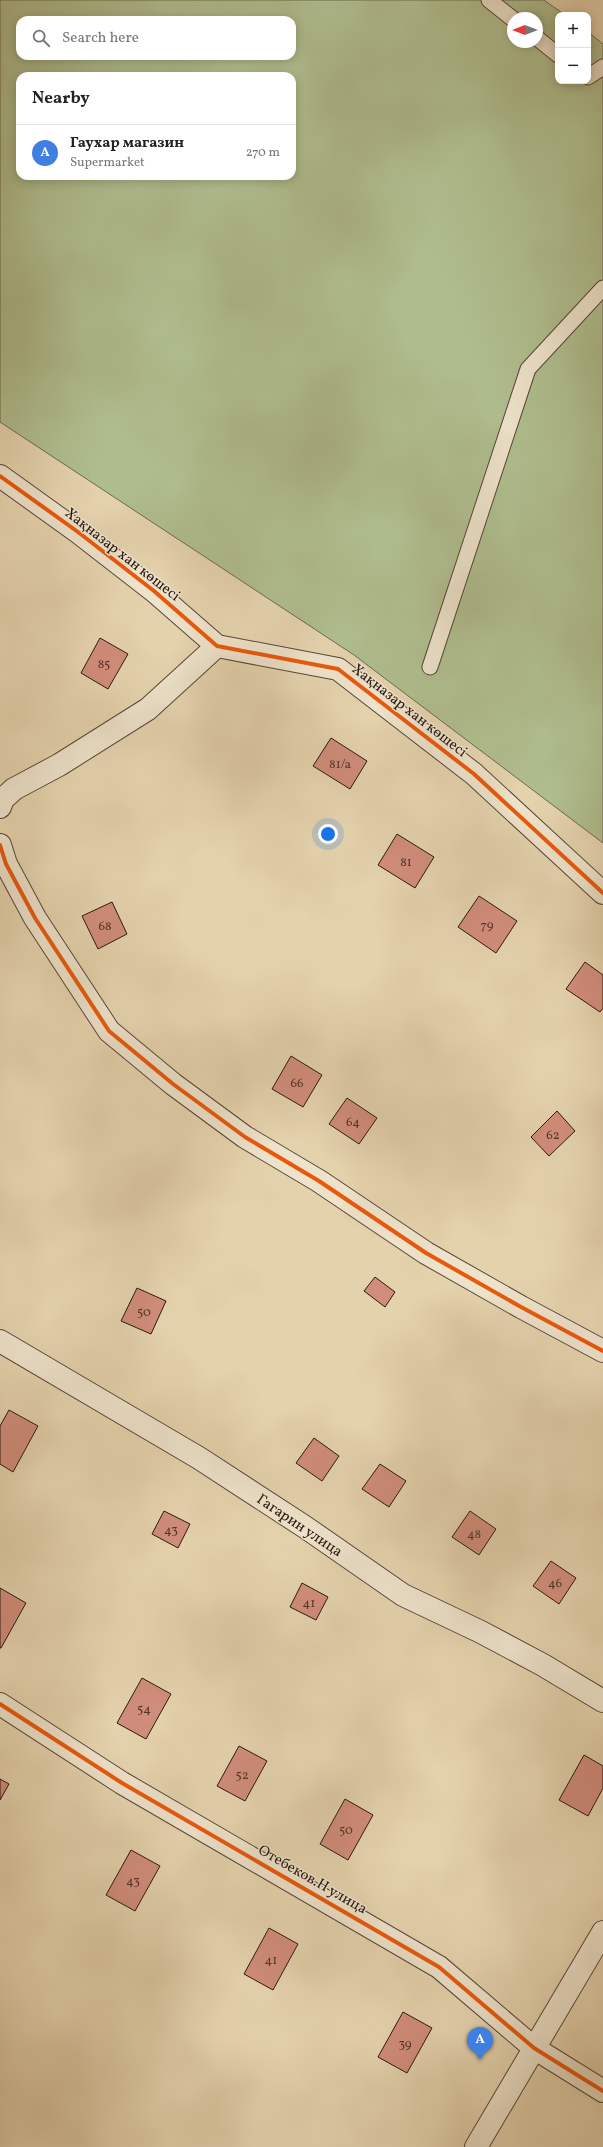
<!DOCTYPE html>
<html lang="en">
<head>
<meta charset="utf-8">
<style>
	:root { --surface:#fff; --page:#f6f6f6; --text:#222; --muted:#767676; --line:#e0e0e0; --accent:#b45309 }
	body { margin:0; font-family:Vollkorn,serif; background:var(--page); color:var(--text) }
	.controls { position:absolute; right:12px; top:12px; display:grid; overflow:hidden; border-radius:8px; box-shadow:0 2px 10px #0003 }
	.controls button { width:36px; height:36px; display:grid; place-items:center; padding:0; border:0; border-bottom:1px solid var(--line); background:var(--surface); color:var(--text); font:20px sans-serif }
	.compass { position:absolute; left:507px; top:12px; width:36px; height:36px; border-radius:50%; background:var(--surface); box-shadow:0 2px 10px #0003; rotate:270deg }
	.you { position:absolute; left:328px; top:834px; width:14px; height:14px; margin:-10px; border:3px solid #fff; border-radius:50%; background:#1a73e8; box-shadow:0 0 0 6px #1a73e833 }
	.badge { display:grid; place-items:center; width:26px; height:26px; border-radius:50%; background:var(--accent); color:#fff; font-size:13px; font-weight:700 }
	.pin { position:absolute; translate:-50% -33px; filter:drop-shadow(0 1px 2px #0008) }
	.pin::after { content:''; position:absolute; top:21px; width:14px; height:12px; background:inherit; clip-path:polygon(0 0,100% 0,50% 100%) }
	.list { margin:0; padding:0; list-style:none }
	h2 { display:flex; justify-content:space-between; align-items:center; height:52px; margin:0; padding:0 16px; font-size:17px }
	h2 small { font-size:13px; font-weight:400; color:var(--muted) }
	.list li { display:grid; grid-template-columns:26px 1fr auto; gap:12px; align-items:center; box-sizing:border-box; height:56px; padding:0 16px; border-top:1px solid var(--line) }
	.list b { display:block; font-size:15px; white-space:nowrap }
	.list p { margin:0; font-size:13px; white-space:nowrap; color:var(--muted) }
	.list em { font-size:13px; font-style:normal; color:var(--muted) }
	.icon { flex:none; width:22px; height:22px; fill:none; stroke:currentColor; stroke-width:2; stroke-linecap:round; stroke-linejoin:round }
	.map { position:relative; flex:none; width:603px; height:2147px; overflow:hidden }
	.search { position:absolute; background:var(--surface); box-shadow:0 2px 10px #0003; left:16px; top:16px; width:280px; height:44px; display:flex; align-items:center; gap:10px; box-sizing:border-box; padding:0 14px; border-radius:12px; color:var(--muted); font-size:15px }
	.panel { position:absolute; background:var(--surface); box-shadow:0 2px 10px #0003; left:16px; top:72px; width:280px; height:108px; border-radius:12px }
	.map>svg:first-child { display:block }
	.green { fill:#afbd8e; stroke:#6c6a50; fill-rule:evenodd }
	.building { fill:#d18d7b; stroke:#291812 }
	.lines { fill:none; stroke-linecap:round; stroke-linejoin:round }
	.lane-casing { stroke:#584639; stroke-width:17 }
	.street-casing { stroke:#584639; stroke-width:24 }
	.lane { stroke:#ede2ca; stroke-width:15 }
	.street { stroke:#ede2ca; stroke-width:22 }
	.cycleway-casing { stroke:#ede2ca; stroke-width:6 }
	.cycleway { stroke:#e8590c; stroke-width:4 }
	.labels { text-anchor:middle; stroke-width:3; stroke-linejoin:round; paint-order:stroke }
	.number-label { font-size:13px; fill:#53352c }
	.street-label { font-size:15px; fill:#291812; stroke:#ede2ca }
</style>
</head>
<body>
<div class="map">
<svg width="603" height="2147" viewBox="0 0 603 2147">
	<rect width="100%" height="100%" fill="#e4d2ad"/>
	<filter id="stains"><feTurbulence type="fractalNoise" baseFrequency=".005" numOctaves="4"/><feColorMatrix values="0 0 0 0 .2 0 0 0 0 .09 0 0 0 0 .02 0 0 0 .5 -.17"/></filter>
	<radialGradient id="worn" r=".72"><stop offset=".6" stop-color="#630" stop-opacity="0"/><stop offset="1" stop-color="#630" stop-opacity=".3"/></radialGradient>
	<path class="green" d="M0,0H544L565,15H558V81H588V32L603,44V843L354,655L0,422ZM513,18H537V42H513ZM20,20H292V56H20ZM20,76H292V176H20Z"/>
	<g class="building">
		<polygon points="100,638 128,654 108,689 81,673"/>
		<polygon points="331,738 367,761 350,789 313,766"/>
		<polygon points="397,834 434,857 415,888 378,865"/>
		<polygon points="479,896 517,921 496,953 458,927"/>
		<polygon points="112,902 127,934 98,949 82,916"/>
		<polygon points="585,962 603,975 603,1008 600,1012 566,989"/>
		<polygon points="291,1056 322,1075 303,1107 272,1089"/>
		<polygon points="347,1098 377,1118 359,1144 329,1124"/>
		<polygon points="557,1111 575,1131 549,1156 531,1137"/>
		<polygon points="375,1277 395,1292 385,1307 364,1291"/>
		<polygon points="137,1288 166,1301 151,1334 121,1321"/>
		<polygon points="9,1410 38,1426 13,1472 0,1464 0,1426"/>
		<polygon points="314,1438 339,1456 322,1481 296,1463"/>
		<polygon points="380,1464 406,1481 389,1507 362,1489"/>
		<polygon points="164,1511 190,1524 178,1548 152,1534"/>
		<polygon points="470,1511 496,1529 479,1555 452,1537"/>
		<polygon points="551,1561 576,1578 559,1604 533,1586"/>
		<polygon points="302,1583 328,1597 316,1620 290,1607"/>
		<polygon points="0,1588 26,1603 1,1648 0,1648"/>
		<polygon points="142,1678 171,1694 146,1739 117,1723"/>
		<polygon points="239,1746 267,1761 245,1801 217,1786"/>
		<polygon points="584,1755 603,1766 603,1788 588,1816 559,1800"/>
		<polygon points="0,1779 9,1784 0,1800"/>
		<polygon points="345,1799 373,1815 348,1860 320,1844"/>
		<polygon points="131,1850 160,1866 135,1911 106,1895"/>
		<polygon points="269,1928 298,1944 273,1990 244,1974"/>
		<polygon points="403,2012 432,2028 407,2073 378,2057"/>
	</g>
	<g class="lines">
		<defs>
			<g id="lane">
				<polyline points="489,0 513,19"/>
				<polyline points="537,38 558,55"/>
				<polyline points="588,77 603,67"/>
				<polyline points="430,667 528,369 603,288"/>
			</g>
			<g id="street">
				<polyline points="0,476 78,532 154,591 217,646 338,669 474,774 603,893"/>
				<polyline points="0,807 3,799 14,789 59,765 148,709 217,646"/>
				<polyline points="0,845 6,864 35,918 109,1031 173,1084 245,1137 319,1181 426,1253 521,1307 603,1351"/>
				<polyline points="0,1341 199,1458 305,1527 403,1595 481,1632 543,1665 603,1701"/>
				<polyline points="0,1704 122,1783 439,1967 534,2048 603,2091"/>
				<polyline points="476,2147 603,1932"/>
			</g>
		</defs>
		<use href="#lane" class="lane-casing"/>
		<use href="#street" class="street-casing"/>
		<use href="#lane" class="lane"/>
		<use href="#street" class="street"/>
		<defs>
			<g id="cycleway">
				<polyline points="0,476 78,532 154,591 217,646 338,669 474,774 603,893"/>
				<polyline points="0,845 6,864 35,918 109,1031 173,1084 245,1137 319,1181 426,1253 521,1307 603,1351"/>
				<polyline points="0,1704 122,1783 439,1967 534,2048 603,2091"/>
			</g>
		</defs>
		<use href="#cycleway" class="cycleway-casing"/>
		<use href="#cycleway" class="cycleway"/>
	</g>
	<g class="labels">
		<g class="number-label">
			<text x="104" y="668">85</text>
			<text x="340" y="768">81/а</text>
			<text x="406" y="866">81</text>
			<text x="487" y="929">79</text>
			<text x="105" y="930">68</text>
			<text x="297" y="1087">66</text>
			<text x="353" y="1126">64</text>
			<text x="553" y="1139">62</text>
			<text x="144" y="1316">50</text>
			<text x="171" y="1534">43</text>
			<text x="474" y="1538">48</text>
			<text x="555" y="1587">46</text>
			<text x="309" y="1607">41</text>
			<text x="144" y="1713">54</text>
			<text x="242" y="1779">52</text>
			<text x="346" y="1834">50</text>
			<text x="133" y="1885">43</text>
			<text x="271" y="1964">41</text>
			<text x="405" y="2048">39</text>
		</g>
		<g class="street-label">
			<text transform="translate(123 554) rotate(38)" y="5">Хақназар хан көшесі</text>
			<text transform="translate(410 710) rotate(38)" y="5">Хақназар хан көшесі</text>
			<text transform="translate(300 1525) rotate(34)" y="5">Гагарин улица</text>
			<text transform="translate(313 1879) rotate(30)" y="5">Отебеков.Н улица</text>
		</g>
	</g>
	<rect width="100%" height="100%" filter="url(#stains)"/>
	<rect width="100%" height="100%" fill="url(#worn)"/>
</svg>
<div class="controls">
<button>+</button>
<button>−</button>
</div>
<svg class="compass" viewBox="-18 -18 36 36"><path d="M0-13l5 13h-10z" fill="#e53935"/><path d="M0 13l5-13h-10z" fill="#767676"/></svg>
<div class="you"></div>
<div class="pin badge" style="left:480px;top:2060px;background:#3f7fe0">A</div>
<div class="search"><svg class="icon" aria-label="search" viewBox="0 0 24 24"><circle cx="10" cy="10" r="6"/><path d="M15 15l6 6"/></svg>Search here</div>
<section class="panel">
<h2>Nearby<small></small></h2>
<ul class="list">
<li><span class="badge" style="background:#3f7fe0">A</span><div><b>Гаухар магазин</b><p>Supermarket</p></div><em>270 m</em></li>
</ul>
</section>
</div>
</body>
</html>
